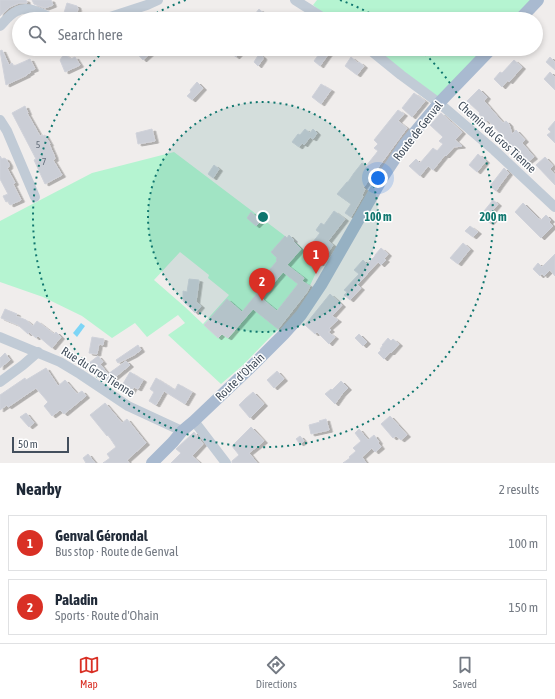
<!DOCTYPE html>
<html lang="en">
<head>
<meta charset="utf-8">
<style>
	:root { --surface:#fff; --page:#f6f6f7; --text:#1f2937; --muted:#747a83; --line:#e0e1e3; --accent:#d93025 }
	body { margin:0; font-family:"Asap Condensed",sans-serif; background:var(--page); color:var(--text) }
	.scale { position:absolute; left:12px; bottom:10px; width:57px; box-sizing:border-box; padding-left:4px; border:2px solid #434f5d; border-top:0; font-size:11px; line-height:14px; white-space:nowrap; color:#434f5d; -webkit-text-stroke:3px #fff; paint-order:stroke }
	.you { position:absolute; left:378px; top:178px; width:14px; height:14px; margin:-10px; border:3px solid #fff; border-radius:50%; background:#1a73e8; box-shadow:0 0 0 6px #1a73e833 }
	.badge { display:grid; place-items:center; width:26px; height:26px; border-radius:50%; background:var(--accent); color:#fff; font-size:13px; font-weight:700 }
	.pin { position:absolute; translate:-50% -33px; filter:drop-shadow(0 1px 2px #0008) }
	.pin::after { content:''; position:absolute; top:21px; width:14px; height:12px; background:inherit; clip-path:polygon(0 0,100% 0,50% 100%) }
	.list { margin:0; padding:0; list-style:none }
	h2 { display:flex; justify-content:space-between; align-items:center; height:52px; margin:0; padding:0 16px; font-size:17px }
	h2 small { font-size:13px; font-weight:400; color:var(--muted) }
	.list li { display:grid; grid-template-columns:26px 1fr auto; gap:12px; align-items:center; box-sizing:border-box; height:56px; margin:0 8px 8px; padding:0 8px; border:1px solid var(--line); border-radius:0px }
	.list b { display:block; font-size:15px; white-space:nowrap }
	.list p { margin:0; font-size:13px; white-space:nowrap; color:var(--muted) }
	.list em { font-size:13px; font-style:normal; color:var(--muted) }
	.icon { flex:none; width:22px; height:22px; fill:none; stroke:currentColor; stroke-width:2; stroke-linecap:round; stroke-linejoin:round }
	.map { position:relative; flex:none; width:555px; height:463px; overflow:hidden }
	.search { position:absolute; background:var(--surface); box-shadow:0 2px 6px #0003; left:12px; right:12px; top:12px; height:44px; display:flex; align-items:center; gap:10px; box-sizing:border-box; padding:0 14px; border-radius:22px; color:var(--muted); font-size:15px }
	.sheet { height:180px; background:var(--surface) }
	nav { display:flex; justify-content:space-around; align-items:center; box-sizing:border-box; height:56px; border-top:1px solid var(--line); background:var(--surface); font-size:11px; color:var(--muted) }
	nav a { display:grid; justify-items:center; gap:2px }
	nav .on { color:var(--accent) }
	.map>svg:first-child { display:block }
	.green { fill:#b5f4d1; fill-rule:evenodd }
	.water { fill:#7dd5f6 }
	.building { fill:#cbced6; stroke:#d0d2da; fill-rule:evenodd; filter:url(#shadow) }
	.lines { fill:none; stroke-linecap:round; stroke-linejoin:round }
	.minor { stroke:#c1cbd6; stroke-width:10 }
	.major { stroke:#a9bad0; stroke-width:12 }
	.ring { fill:none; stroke:#0f766e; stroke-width:2; stroke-dasharray:2 4 }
	.labels { text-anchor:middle; stroke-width:3; stroke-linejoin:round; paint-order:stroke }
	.number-label { font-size:10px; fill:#656f7b }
	.street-label { font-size:12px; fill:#434f5d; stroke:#fff }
	.centre { fill:#0f766e; stroke:#fff; stroke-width:2 }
	.ring-label { font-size:12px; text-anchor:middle; font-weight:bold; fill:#0f766e; stroke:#fff; stroke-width:3; stroke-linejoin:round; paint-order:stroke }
</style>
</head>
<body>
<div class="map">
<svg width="555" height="463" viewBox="0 0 555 463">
	<defs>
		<filter id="shadow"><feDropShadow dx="3.5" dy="2" stdDeviation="0" flood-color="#0004"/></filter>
	</defs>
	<rect width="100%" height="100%" fill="#f0edec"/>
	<g class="green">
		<polygon points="317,0 531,0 514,19 330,19 313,5"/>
		<polygon points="367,49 486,49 436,102"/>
		<path d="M174,152L285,236L293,243L295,242L320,264L307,292L278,329L243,365L221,384L168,335L185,323L178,315L147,337L135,323L112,338L82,316L43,297L0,282V221L92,173ZM180,252L209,275L208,278L229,295L203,324L185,307L154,280Z"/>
	</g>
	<polygon class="water" points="81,323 85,326 77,337 73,333"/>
	<g class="building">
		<polygon points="0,0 26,0 27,3 19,3 10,7 0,16"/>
		<polygon points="32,0 51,0 53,5 45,8 34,4"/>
		<polygon points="67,3 77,6 78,9 75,19 63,16"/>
		<polygon points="259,9 270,19 251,19"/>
		<polygon points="133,49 155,49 143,60"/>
		<polygon points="226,49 243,49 236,57"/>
		<polygon points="312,49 332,49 320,66 314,61 319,54"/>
		<polygon points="2,50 9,65 12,63 14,66 30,59 35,69 30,71 31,72 26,75 27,75 6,85 0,51"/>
		<polygon points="64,54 71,59 75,57 80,65 65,72 60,60"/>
		<polygon points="259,54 263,57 263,59 258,66 254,62"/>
		<polygon points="351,57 358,63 359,62 364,66 357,75 345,66"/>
		<polygon points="550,57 555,62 555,70 546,62"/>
		<polygon points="514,60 522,67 509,82 508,80 502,87 494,79 500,72 502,73"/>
		<polygon points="550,72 555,77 555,90 544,79"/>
		<polygon points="197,82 203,88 192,100 187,96 191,92 190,90"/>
		<polygon points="321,84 331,90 321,104 312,97"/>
		<polygon points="479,89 487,97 484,101 503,123 506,121 509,124 512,134 516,130 525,140 522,143 534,157 525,164 516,154 518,153 488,120 486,122 479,114 480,113 467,101"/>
		<polygon points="414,93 425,101 412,117 402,108"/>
		<polygon points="25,106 28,113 27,113 40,136 42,135 43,136 45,135 50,144 49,144 54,155 55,159 53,160 62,175 45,184 34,160 36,159 12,113"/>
		<polygon points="398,110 404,114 398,121 407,128 363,188 365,189 362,195 363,196 351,217 345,213 351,204 337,194 347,182 348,182 354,173 362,163 366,166 378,151 374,148 378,144 374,140"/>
		<polygon points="441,113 462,132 455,140 462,146 454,147 446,156 445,155 433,170 428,166 420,176 409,166 416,159 420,163 433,148 437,151 443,144 439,141 443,137 430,125"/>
		<polygon points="555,121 555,143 547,135 551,132 548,129"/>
		<polygon points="152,129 155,141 138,144 136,133"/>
		<polygon points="305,129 310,133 313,129 317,133 313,139 310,137 304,145 302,143 299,147 292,142 298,134 300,135"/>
		<polygon points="478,154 486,161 477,172 469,165"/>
		<polygon points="0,156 2,159 4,158 6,159 9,164 9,167 7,168 15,183 13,184 21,200 10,205 8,201 6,202 3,196 8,194 0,179"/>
		<polygon points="545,157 553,166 550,169 555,175 555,185 536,165"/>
		<polygon points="214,165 219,169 213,178 208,174"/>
		<polygon points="504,168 509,173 500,185 496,191 490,186"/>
		<polygon points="493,200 498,204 492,211 497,215 490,223 480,216"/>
		<polygon points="523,203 539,219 541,220 546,215 551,220 549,222 553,226 541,238 515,212"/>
		<polygon points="334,211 345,219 328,241 333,245 320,264 305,252 320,233 316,230 321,223 324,225"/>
		<polygon points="251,212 261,221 256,226 247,218"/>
		<polygon points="470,226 478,232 473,237 465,231"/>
		<path d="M289,235L294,240L293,241L301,249L287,265L304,278L302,281L310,286L307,292L278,329L253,309L228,338L222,334L218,338L204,325L227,299L242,312L262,287L258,283L277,261L276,260L277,258L271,252L285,236L287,238ZM283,272L298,284L277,311L261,298Z"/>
		<polygon points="463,243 470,249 458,264 450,258"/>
		<polygon points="381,248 388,254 384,259 386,260 381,265 378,262 357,285 361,288 350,300 344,295 347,292 344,290 359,274 354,270 363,260 367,264 375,256 375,255"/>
		<polygon points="555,254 555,276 550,270 544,276 542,273 540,276 533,269 538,263 542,267"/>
		<polygon points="189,279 199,280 196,302 201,306 195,313 183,301 183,291 187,292"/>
		<polygon points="330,294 342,305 332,316 338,320 329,328 331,330 328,332 335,337 329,344 317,332 315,334 305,325"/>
		<polygon points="5,309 17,314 16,316 26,320 33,326 37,321 54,334 56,332 61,337 52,348 38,336 36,338 29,332 28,334 18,325 1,318"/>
		<polygon points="359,334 367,342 363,346 355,338"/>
		<polygon points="92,337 104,339 103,345 99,344 97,354 89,353"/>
		<polygon points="388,338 391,341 393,339 399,344 391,353 390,352 384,359 378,353 381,350 380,349 383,345 382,345"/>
		<polygon points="138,345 141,350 134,355 118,363 116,360"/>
		<polygon points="5,353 10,360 0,368 0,358"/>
		<polygon points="98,356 103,362 100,364 108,374 126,361 130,365 108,383 98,370 96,372 89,363"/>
		<polygon points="46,368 58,386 65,380 77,394 82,391 86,396 64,414 60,410 52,416 44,406 48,402 36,388 8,407 7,405 0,410 0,395 25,378 26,380"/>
		<polygon points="277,371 284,379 274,388 267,380"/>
		<polygon points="130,372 143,380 138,389 134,387 130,393 121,387"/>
		<polygon points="156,378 175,390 178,384 192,392 185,404 164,391 156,405 149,401 154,392 150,389"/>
		<polygon points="341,381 348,388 342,394 335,404 325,394 331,389 332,390"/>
		<polygon points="253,392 264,404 250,418 239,405 245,399"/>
		<polygon points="105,403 122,423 127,419 146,443 127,460 129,463 103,463 110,458 107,454 116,447 108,435 107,436 90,415"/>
		<polygon points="26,413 34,423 29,427 20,417"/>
		<polygon points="390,416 407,435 401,440 396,436 393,438 381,424"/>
		<polygon points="326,419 329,430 311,434 309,425 320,422 319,421"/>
		<polygon points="251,427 264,441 249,453 257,463 232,463 232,461 239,455 232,446"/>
		<polygon points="359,429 368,440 374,435 379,442 378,443 381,447 375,452 372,448 362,457 366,463 343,463 350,458 349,457 356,451 353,448 361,441 355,433"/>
		<polygon points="194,432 203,444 192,456 200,463 171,463 181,453 176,449"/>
		<polygon points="300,436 304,441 300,444 296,439"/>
		<polygon points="88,454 95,463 86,463 83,458"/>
	</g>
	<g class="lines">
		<g class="minor">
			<polyline points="295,0 325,19"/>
			<polyline points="104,19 147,5 158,0"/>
			<path d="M0,26C5,21 10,14 17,11C28,5 43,14 53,19"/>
			<polyline points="369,49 401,75 439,103 494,150 555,207"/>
			<polyline points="0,120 7,131 35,197"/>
			<polyline points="0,337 60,362 80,374 128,406 182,431"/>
			<polyline points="0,382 23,365 38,352"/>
			<polyline points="194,421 226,463"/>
		</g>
		<g class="major">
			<polyline points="520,19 538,0"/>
			<polyline points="152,463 173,442 182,431 194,421 254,364 284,334 301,315 321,285 383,177 404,145 439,103 491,49"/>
		</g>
	</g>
	<circle cx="263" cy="217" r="115" fill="#0f766e" fill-opacity=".12"/>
	<g class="ring">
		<circle cx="263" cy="217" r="115"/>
		<path d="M146 19A230 230 0 0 1 186 0M340 0A230 230 0 0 1 380 19M421 50A230 230 0 1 1 105 50"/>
	</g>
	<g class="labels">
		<g class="number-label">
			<text x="38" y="148">5</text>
			<text x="44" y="165">7</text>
		</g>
		<g class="street-label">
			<text transform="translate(418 131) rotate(-52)" y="4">Route de Genval</text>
			<text transform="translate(497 137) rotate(42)" y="4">Chemin du Gros Tienne</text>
			<text transform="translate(98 372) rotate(32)" y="4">Rue du Gros Tienne</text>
			<text transform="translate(240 377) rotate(-44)" y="4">Route d'Ohain</text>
		</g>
	</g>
	<circle cx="263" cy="217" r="6" class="centre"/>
	<g class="ring-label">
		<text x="378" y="221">100 m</text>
		<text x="493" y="221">200 m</text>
	</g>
</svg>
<div class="scale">50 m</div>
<div class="you"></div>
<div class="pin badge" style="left:316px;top:274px">1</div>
<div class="pin badge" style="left:262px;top:301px">2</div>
<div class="search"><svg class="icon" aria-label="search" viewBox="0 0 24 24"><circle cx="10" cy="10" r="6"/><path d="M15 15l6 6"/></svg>Search here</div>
</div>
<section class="sheet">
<h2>Nearby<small>2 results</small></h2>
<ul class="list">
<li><span class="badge">1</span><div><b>Genval Gérondal</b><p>Bus stop · Route de Genval</p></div><em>100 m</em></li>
<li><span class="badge">2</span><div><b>Paladin</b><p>Sports · Route d'Ohain</p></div><em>150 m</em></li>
</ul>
</section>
<nav>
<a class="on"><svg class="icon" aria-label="map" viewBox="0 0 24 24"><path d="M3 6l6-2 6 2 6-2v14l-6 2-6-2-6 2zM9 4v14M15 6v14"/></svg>Map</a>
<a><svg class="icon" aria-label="directions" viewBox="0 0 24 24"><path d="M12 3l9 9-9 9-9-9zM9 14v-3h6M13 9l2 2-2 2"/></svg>Directions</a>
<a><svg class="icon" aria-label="saved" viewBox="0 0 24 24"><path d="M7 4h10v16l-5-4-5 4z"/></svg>Saved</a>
</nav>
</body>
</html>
